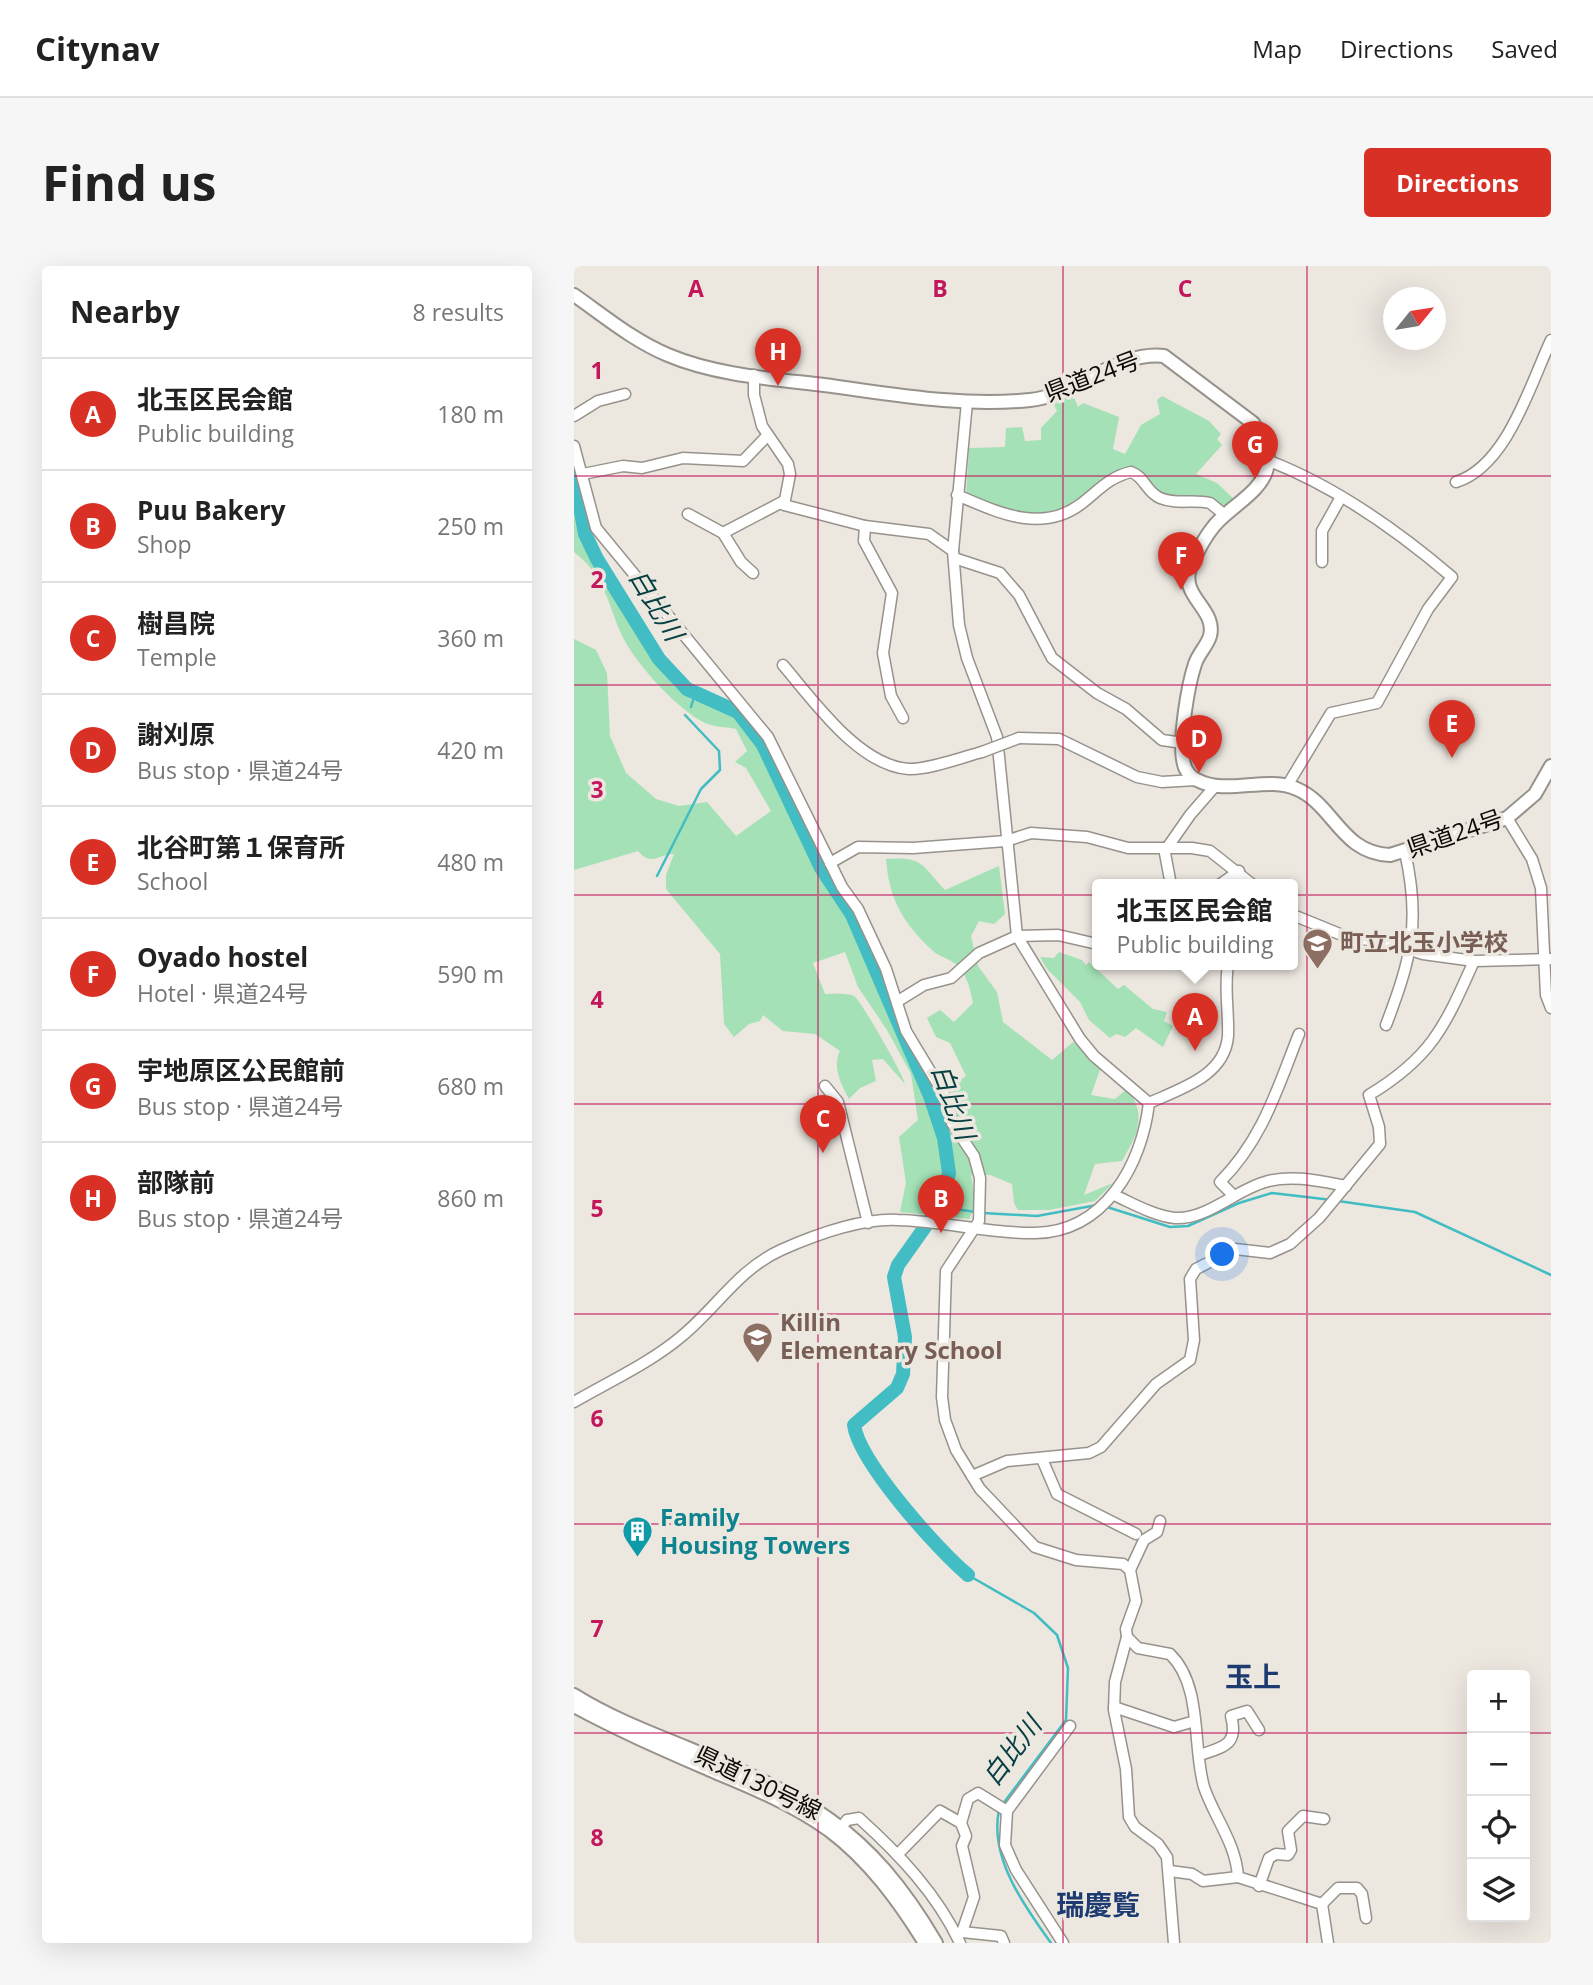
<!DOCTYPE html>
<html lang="en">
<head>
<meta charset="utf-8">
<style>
	:root { --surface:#fff; --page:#f6f6f6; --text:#222; --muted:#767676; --line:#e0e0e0; --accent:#d93025 }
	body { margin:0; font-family:"Open Sans","Noto Sans JP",sans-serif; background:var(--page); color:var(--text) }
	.controls { position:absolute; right:21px; bottom:21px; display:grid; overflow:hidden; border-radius:7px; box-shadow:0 7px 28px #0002 }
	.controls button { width:63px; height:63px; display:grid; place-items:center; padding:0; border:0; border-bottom:2px solid var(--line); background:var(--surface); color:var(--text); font:35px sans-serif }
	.compass { position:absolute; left:809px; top:21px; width:63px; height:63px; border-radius:50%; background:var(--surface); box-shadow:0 7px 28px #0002; rotate:60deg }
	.you { position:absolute; left:649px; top:989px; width:24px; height:24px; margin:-18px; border:5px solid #fff; border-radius:50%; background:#1a73e8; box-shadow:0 0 0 10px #1a73e833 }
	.badge { display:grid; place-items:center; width:46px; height:46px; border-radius:50%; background:var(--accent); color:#fff; font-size:23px; font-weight:700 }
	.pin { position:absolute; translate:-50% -58px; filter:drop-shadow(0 2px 4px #0008) }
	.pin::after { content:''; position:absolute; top:37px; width:24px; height:21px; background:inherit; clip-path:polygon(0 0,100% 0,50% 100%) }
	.popup { position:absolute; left:518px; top:613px; width:206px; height:91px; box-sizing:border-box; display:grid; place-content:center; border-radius:7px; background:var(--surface); filter:drop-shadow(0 2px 5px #0005); font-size:23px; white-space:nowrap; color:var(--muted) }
	.popup b { font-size:26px; color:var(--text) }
	.popup::after { content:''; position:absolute; left:50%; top:100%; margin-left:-14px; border:14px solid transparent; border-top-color:var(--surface) }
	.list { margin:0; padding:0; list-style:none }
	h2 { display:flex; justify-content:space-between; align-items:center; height:91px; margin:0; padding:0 28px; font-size:30px }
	h2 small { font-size:23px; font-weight:400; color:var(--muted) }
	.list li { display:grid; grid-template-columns:46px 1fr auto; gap:21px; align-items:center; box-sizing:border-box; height:112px; padding:0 28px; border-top:2px solid var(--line) }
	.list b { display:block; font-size:26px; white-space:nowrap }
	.list p { margin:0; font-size:23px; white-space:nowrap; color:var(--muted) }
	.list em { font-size:23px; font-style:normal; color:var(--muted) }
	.icon { flex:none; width:38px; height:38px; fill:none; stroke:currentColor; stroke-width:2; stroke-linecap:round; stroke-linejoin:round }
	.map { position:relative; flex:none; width:977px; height:1677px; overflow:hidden; border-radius:7px }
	header { display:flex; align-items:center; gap:42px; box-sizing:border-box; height:98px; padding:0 35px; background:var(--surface); border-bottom:2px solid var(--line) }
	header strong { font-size:33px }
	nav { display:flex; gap:38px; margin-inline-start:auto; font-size:24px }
	.intro { display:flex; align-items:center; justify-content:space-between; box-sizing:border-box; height:168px; padding:0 42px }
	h1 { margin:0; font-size:49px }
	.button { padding:18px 32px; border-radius:7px; background:var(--accent); color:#fff; font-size:24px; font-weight:700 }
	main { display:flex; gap:42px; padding:0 42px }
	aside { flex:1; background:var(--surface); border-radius:7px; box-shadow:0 7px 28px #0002 }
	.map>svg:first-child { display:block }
	.green { fill:#a4e1b6 }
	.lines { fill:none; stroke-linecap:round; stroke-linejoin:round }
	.stream { stroke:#42bdc3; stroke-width:2.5 }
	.river { stroke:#42bdc3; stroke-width:14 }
	.minor-casing { stroke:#97928b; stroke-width:13 }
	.major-casing { stroke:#97928b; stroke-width:16 }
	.minor { stroke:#fff; stroke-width:10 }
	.major { stroke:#fff; stroke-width:12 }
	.minor-bridge-casing { stroke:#97928b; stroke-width:13; stroke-linecap:butt }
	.minor-bridge { stroke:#fff; stroke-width:10 }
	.grid { fill:none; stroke:#c2185b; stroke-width:2; stroke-opacity:0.55 }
	.labels { text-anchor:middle; stroke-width:7; stroke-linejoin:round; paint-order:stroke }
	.street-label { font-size:24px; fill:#0d0b08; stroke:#ece7df }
	.education-label { font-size:24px; font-weight:bold; fill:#785e54; stroke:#ece7df; text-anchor:start }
	.culture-label { font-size:24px; font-weight:bold; fill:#0d838f; stroke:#ece7df; text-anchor:start }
	.water-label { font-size:26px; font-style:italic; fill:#064042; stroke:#ece7df }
	.quarter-label { font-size:28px; font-weight:bold; fill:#1d3b71; stroke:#ece7df }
	.grid-label { font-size:23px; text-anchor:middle; font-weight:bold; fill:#c2185b; stroke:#ece7df; stroke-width:7; stroke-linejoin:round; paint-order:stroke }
</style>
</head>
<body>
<header>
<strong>Citynav</strong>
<nav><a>Map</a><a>Directions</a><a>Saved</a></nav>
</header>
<div class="intro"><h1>Find us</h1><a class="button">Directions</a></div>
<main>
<aside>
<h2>Nearby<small>8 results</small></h2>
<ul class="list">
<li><span class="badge">A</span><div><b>北玉区民会館</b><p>Public building</p></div><em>180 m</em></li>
<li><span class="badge">B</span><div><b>Puu Bakery</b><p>Shop</p></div><em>250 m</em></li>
<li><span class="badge">C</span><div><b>樹昌院</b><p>Temple</p></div><em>360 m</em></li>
<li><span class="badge">D</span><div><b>謝刈原</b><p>Bus stop · 県道24号</p></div><em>420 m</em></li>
<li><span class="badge">E</span><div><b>北谷町第１保育所</b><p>School</p></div><em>480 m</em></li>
<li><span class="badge">F</span><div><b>Oyado hostel</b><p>Hotel · 県道24号</p></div><em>590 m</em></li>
<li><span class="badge">G</span><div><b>宇地原区公民館前</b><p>Bus stop · 県道24号</p></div><em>680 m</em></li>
<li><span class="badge">H</span><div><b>部隊前</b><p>Bus stop · 県道24号</p></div><em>860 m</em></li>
</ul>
</aside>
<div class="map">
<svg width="977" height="1677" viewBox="0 0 977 1677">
	<rect width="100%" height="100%" fill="#ece7df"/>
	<g class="green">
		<polygon points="497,124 504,141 509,137 545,151 539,183 551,188 567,159 586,148 583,134 588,130 635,155 647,168 643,173 648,179 622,208 643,217 663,236 651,249 638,238 589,232 555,206 478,252 443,247 392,230 395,182 431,181 432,162 448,161 451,175 467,174 467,162 483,145 476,130"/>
		<path d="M0,238L16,290L44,339L100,420L118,434L167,445L180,459L197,488L245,588L284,655L336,782L353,812L373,821L392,810L376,777L362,771L353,752L366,744L380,756L399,737C396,722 392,703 377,695C370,691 363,689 358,684C329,657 315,633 312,593C350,590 348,600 371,624L425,600L431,648L420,658L405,655L397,670L404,700L423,726L429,756L478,794L499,776L527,801L517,829L541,833L553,823C574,850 563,869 548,895L521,898L510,929L539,917L521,935L475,944H444L440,937L438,918L416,909H397L402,938L395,953L326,946L332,917L325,871L344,854L337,808L313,764L284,721L271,686L239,697L251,728C259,728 273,727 280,730C286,733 329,808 331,818L309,793L298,794L302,815L286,822L275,833C267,818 258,801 266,785L241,768L209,765L189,749L186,755L175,758L160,771L150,758L146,688L92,623V609L100,588C85,588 77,601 64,585L0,604V373L22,384L33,407L36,470L52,507L82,533L105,540L133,536L162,570L197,545L172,502L161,496L173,485L162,463C153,461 139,461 131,457C102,443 56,392 45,363C32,330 29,309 0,286Z"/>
		<polygon points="485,686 508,694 512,699 515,696 544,723 550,719 579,743 593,746 590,755 599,760 589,781 562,762 551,771 542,768 536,772 515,754 506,736 473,703 466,691 480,692"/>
	</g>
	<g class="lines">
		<g class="stream">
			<polyline points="117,441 121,428"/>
			<polyline points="83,610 127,523 146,504 145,485 111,449"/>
			<polyline points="764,935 841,946 977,1009"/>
			<polyline points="368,937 381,943 402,946"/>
			<polyline points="533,941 596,961 614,960 665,937 698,927 758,934"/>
			<polyline points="409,947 463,950 523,939"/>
			<polyline points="394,1309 460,1347 483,1369 494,1402 492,1454 428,1539"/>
			<path d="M425,1544C415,1591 450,1640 477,1677"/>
		</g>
		<path class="river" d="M0,207L11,268L23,293L85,393L113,423L164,446L189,479L247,602L278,649L356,830L370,872L375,907L368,937L324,999L320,1011L331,1071L329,1108L323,1122L280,1159C285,1196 364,1284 394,1309"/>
		<defs>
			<g id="minor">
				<polyline points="180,109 180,129 188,160 214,198 216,208 210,239 291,260 355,268 379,285"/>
				<polyline points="393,136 379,285 385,359 393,392 423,471 443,670 506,773 520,790 575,837"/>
				<polyline points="0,150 24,135 51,128"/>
				<polyline points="0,180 22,262 194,471 268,621 284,643 312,703 332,765 374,835 378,857 400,890 406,912 405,955 372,1005 368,1131 371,1154 382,1184 406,1223 461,1281 502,1294 549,1298 556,1304 562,1335 552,1363 553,1371 541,1416 540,1444 552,1503 555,1551 561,1561 584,1578 593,1591 600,1677"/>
				<path d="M693,194C761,220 823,264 878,311L854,343L803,437L757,447L713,520"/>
				<polyline points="9,208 49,200 68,202 109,192 169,195 193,170"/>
				<path d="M882,216C933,200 956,119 977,74"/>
				<path d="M383,229C423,246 467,268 507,238C524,225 535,211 557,206C571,211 572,226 586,232C603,239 619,233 636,237L651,249"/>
				<polyline points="114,248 149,267 167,296 179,307"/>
				<polyline points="291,260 290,275 318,327 309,387 317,430 329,452"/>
				<polyline points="149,267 210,235"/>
				<polyline points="380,292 426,307 445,329 478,392 523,427 552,443 588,474 609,477"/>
				<polyline points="748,296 748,265 767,231"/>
				<path d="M209,399C239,434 285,500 335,503C354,504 389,491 408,486"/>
				<polyline points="445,472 485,473 563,511 588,516 622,514"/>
				<polyline points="933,552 958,593 967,622 972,729 977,742"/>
				<polyline points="590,582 597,619"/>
				<polyline points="593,582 616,549 642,519"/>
				<polyline points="256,597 284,581 339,582 432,575 457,567 513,571 554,582 618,582 636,585 679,619"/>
				<polyline points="645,619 665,605"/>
				<polyline points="719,649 768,669 821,679 849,688 900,695 977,693"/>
				<polyline points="324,735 350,719 377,712 405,687 443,670 484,669 523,678"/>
				<path d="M812,759C837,693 847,657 831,586"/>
				<polyline points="251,820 264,836 294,957"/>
				<path d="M575,837C606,823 651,810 654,770C655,746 650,723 654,699"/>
				<path d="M540,929C558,937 580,950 601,952C632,954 662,924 691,916C717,908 746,915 772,920"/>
				<path d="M659,929L646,916C689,873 703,823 725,768"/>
				<path d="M0,1136C36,1115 76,1097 108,1070C143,1041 165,1003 207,984C241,969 287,952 324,954C370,955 416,968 461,967C531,966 568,898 575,837"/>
				<polyline points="468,1193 483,1228 562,1268"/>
				<path d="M398,1210L433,1195L515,1187L527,1181L582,1118L616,1094L620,1074L616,1013L622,1003L661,983L696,987L716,978L745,952L806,878L805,861L795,829C858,791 871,760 900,695"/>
				<polyline points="556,1304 570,1274 583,1266 586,1255"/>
				<path d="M553,1371L564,1382L596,1388C629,1420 618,1480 630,1521C640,1551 662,1577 664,1611L748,1638L754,1677"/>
				<polyline points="540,1441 600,1461 621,1455"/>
				<path d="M626,1489C649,1481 665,1479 657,1450L673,1445L685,1464"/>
				<polyline points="433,1545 496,1460"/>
				<polyline points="387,1557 394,1533 404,1527 433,1545 431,1579 442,1604 489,1677"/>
				<path d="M262,1568L273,1554L285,1552C325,1588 363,1628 386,1677"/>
				<polyline points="325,1587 366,1545 387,1557 392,1570 388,1580 400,1631 388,1666"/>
				<polyline points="596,1605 618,1608 629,1615 664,1611"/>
				<polyline points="685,1620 695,1592 702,1588 714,1589 717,1584 714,1565 729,1550 750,1553"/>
				<polyline points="748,1638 764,1622 783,1622 788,1628 792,1652"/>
				<polyline points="383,1669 388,1666 427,1670 430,1677"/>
			</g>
			<g id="major">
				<path d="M0,29C30,50 60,75 94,89C141,109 199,113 250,119C318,128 387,141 456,134C503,129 542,85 590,90L679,157C688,170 697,186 693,202C688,226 654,242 640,260C631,271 621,289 616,302C606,331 643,343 636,370C633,380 624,388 621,398C614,419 604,477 610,498C611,504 617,512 623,514C653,530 693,509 723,523C760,539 767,587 816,589L933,552L961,528L977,500"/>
				<path d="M0,1429C35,1451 74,1466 111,1481C233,1532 293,1560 362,1677"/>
				<path d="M0,1440C46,1465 93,1485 141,1506C180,1522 220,1539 255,1564C295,1594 325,1635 351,1677"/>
			</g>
		</defs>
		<use href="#minor" class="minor-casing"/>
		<use href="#major" class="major-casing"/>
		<use href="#minor" class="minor"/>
		<use href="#major" class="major"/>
		<defs>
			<polyline id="minor-bridge" points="408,486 445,472"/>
		</defs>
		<use href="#minor-bridge" class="minor-bridge-casing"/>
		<use href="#minor-bridge" class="minor-bridge"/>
	</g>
	<path class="grid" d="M244,0V1677M489,0V1677M733,0V1677M0,210H977M0,419H977M0,629H977M0,838H977M0,1048H977M0,1258H977M0,1467H898M951,1467H977"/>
	<defs>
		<symbol id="school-pin" viewBox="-11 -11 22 30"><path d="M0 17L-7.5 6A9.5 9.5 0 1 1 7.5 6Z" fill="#8d6e63" stroke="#ece7df"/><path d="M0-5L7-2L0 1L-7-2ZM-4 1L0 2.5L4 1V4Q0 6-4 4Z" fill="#fff"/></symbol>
		<symbol id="building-pin" viewBox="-11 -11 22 30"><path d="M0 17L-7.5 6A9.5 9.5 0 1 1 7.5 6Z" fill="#0f9aa8" stroke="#ece7df"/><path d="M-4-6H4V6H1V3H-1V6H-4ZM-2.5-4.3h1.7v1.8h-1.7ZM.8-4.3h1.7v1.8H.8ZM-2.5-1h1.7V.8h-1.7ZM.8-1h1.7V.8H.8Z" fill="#fff"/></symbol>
	</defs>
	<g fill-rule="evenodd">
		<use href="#school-pin" x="726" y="660" width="35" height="47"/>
		<use href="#school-pin" x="166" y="1054" width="35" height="47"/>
		<use href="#building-pin" x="46" y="1248" width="35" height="47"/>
	</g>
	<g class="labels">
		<g class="street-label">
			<text transform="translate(518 111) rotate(-21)" y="8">県道24号</text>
			<text transform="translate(881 568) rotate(-19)" y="8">県道24号</text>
			<text transform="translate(184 1517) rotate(26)" y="8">県道130号線</text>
		</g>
		<g class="education-label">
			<text x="766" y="685">町立北玉小学校</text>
			<text x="206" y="1065">Killin<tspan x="206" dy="28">Elementary School</tspan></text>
		</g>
		<g class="culture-label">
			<text x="86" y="1260">Family<tspan x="86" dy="28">Housing Towers</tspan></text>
		</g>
		<g class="water-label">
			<text transform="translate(82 339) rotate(59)" y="9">白比川</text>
			<text transform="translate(379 836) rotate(70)" y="9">白比川</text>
			<text transform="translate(438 1485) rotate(-53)" y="9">白比川</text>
		</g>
		<g class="quarter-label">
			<text x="679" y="1421">玉上</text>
			<text x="524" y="1649">瑞慶覧</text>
		</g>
	</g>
	<g class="grid-label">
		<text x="122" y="31">A</text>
		<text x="366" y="31">B</text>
		<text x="611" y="31">C</text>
		<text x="23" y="113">1</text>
		<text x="23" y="322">2</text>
		<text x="23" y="532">3</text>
		<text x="23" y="742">4</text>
		<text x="23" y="951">5</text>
		<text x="23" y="1161">6</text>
		<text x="23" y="1371">7</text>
		<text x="23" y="1580">8</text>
	</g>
</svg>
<div class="controls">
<button>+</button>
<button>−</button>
<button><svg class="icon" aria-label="locate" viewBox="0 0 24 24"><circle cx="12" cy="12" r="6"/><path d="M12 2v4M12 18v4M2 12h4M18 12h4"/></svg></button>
<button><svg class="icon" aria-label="layers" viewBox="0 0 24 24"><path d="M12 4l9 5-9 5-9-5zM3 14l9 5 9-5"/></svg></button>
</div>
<svg class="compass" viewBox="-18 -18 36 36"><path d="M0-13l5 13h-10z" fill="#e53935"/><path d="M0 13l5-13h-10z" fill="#767676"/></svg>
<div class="you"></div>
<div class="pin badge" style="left:621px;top:785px">A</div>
<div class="popup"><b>北玉区民会館</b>Public building</div>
<div class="pin badge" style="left:367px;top:967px">B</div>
<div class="pin badge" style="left:249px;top:887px">C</div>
<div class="pin badge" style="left:625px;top:507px">D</div>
<div class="pin badge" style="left:878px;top:492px">E</div>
<div class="pin badge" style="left:607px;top:324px">F</div>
<div class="pin badge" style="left:681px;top:213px">G</div>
<div class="pin badge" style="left:204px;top:120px">H</div>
</div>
</main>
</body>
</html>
